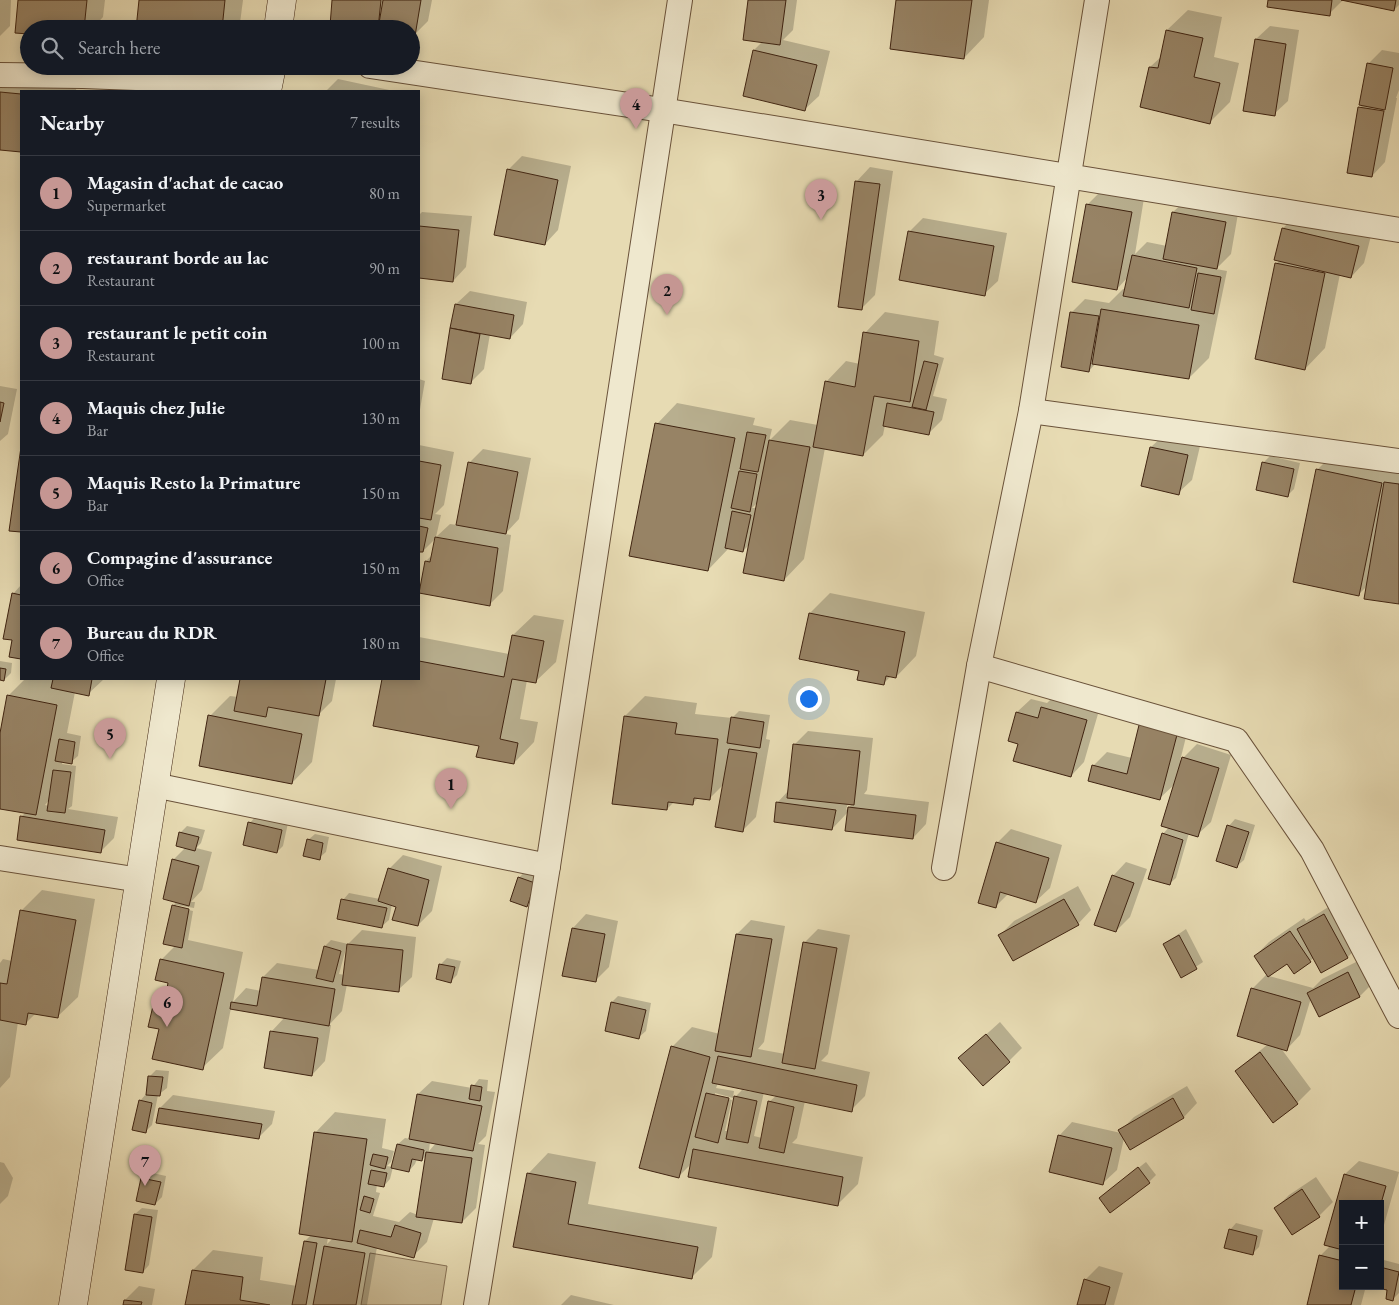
<!DOCTYPE html>
<html lang="en">
<head>
<meta charset="utf-8">
<style>
	:root { --surface:#171b24; --page:#242831; --text:#f1f3f6; --muted:#9ea1a6; --line:#363941; --accent:#c59692 }
	body { margin:0; font-family:"EB Garamond",serif; background:var(--page); color:var(--text) }
	.controls { position:absolute; right:15px; bottom:15px; display:grid; overflow:hidden; border-radius:0px; box-shadow:0 2px 12px #0003 }
	.controls button { width:45px; height:45px; display:grid; place-items:center; padding:0; border:0; border-bottom:1px solid var(--line); background:var(--surface); color:var(--text); font:25px sans-serif }
	.you { position:absolute; left:808px; top:698px; width:18px; height:18px; margin:-12px; border:4px solid #fff; border-radius:50%; background:#1a73e8; box-shadow:0 0 0 8px #1a73e833 }
	.badge { display:grid; place-items:center; width:32px; height:32px; border-radius:50%; background:var(--accent); color:#111; font-size:16px; font-weight:700 }
	.pin { position:absolute; translate:-50% -41px; filter:drop-shadow(0 1px 2px #0008) }
	.pin::after { content:''; position:absolute; top:26px; width:18px; height:15px; background:inherit; clip-path:polygon(0 0,100% 0,50% 100%) }
	.list { margin:0; padding:0; list-style:none }
	h2 { display:flex; justify-content:space-between; align-items:center; height:65px; margin:0; padding:0 20px; font-size:21px }
	h2 small { font-size:16px; font-weight:400; color:var(--muted) }
	.list li { display:grid; grid-template-columns:32px 1fr auto; gap:15px; align-items:center; box-sizing:border-box; height:75px; padding:0 20px; border-top:1px solid var(--line) }
	.list b { display:block; font-size:19px; white-space:nowrap }
	.list p { margin:0; font-size:16px; white-space:nowrap; color:var(--muted) }
	.list em { font-size:16px; font-style:normal; color:var(--muted) }
	.icon { flex:none; width:28px; height:28px; fill:none; stroke:currentColor; stroke-width:2; stroke-linecap:round; stroke-linejoin:round }
	.map { position:relative; flex:none; width:1399px; height:1305px; overflow:hidden }
	.search { position:absolute; background:var(--surface); box-shadow:0 2px 12px #0003; left:20px; top:20px; width:400px; height:55px; display:flex; align-items:center; gap:12px; box-sizing:border-box; padding:0 18px; border-radius:28px; color:var(--muted); font-size:19px }
	.panel { position:absolute; background:var(--surface); box-shadow:0 2px 12px #0003; left:20px; top:90px; width:400px; height:590px; border-radius:0px }
	.map>svg:first-child { display:block }
	.green { fill:#cbbc97; stroke:#867054 }
	.shadow { fill:#0003; fill-rule:evenodd }
	.building { fill:#978365; stroke:#402411 }
	.lines { fill:none; stroke-linecap:round; stroke-linejoin:round }
	.street-casing { stroke:#6a523a; stroke-width:26 }
	.secondary-casing { stroke:#402411; stroke-width:29 }
	.street { stroke:#efe8ce; stroke-width:24 }
	.secondary { stroke:#efe8ce; stroke-width:28 }
</style>
</head>
<body>
<div class="map">
<svg width="1399" height="1305" viewBox="0 0 1399 1305">
	<rect width="100%" height="100%" fill="#e7dbb3"/>
	<filter id="stains"><feTurbulence type="fractalNoise" baseFrequency=".004" numOctaves="4"/><feColorMatrix values="0 0 0 0 .2 0 0 0 0 .09 0 0 0 0 .02 0 0 0 .5 -.17"/></filter>
	<radialGradient id="worn" r=".72"><stop offset=".6" stop-color="#630" stop-opacity="0"/><stop offset="1" stop-color="#630" stop-opacity=".3"/></radialGradient>
	<polygon class="green" points="370,1253 447,1266 441,1305 361,1305"/>
	<g class="shadow">
		<polygon points="0,0 11,0 10,26 0,36"/>
		<polygon points="19,0 105,0 103,17 92,29 29,29"/>
		<polygon points="140,0 243,0 240,23 234,29 137,29"/>
		<polygon points="333,0 432,0 428,21 415,34 411,29 378,28"/>
		<polygon points="750,0 797,0 793,30 783,40 830,51 819,96 805,109 744,95 754,50 763,41"/>
		<polygon points="897,0 989,0 984,37 964,58"/>
		<polygon points="1269,0 1343,0 1329,14"/>
		<polygon points="1345,0 1399,0 1399,5 1394,10"/>
		<polygon points="1188,10 1222,17 1214,57 1239,63 1230,102 1210,122 1150,67 1162,56 1167,30"/>
		<polygon points="1270,26 1299,30 1288,101 1274,114 1256,39"/>
		<polygon points="1382,50 1399,53 1399,90 1396,98 1397,98 1385,162 1372,176 1359,108 1363,105 1369,63"/>
		<polygon points="0,70 77,78 76,91 21,91 21,151 0,149"/>
		<polygon points="338,79 394,91 326,91"/>
		<polygon points="522,156 571,166 558,230 545,244 508,170"/>
		<polygon points="870,167 893,171 875,295 861,309 839,306 857,181"/>
		<polygon points="1101,191 1144,198 1135,254 1147,242 1167,246 1173,212 1187,199 1239,208 1231,254 1216,269 1227,271 1209,358 1189,378 1096,363 1089,371 1071,313 1085,299 1109,303 1123,289 1126,289 1128,277 1117,289 1088,204"/>
		<polygon points="422,212 472,216 466,267 453,281 419,277 419,215"/>
		<polygon points="1297,215 1372,232 1364,263 1351,277 1340,274 1325,348 1305,369 1276,264 1280,260 1283,228"/>
		<polygon points="923,218 1007,233 998,281 984,294 909,232"/>
		<polygon points="470,291 527,302 523,324 510,338 490,334 484,369 470,383 443,378 456,304"/>
		<path d="M885,312L939,321L934,355L944,358L933,396L947,399L942,420L928,434L885,425L883,435L863,455L825,448L804,559L784,580L750,544L743,551L729,548L708,570L657,424L677,403L755,418L753,425L772,429L769,441L790,420L818,425L826,382L846,361L860,364L865,333ZM758,502L757,508H752Z"/>
		<polygon points="419,379 425,381 419,415"/>
		<polygon points="0,386 17,389 8,434 0,441"/>
		<polygon points="1165,434 1201,442 1192,480 1178,493 1151,447"/>
		<polygon points="419,445 454,452 444,505 435,514 441,515 436,537 450,524 457,525 469,463 483,449 531,458 519,519 505,534 511,535 503,591 489,605 426,561 433,554 436,538 423,551 419,550"/>
		<polygon points="1338,449 1399,462 1399,603 1368,585 1359,594 1317,470"/>
		<polygon points="21,456 21,531 11,530"/>
		<polygon points="1270,456 1300,463 1294,489 1288,495 1263,463"/>
		<polygon points="21,585 21,658 10,656 13,639 13,594"/>
		<polygon points="830,593 925,612 916,656 896,677 891,676 883,684 860,670 810,613"/>
		<polygon points="534,615 564,620 556,662 535,682 527,680 520,719 538,722 534,742 514,763 480,745 375,725 384,679 419,679 419,637 509,654 513,635"/>
		<polygon points="0,661 12,663 11,673 4,680 0,679"/>
		<path d="M25,679H104L88,694L75,692L67,733L81,736L78,756L71,762L62,761V764L76,766L72,806L68,809L118,817L114,838L100,852L21,817L26,812L0,807V740L8,696ZM50,799L49,806L45,805Z"/>
		<polygon points="241,679 336,679 332,701 320,713 312,762 292,783 210,716 230,696 238,697"/>
		<polygon points="1056,694 1100,707 1084,762 1071,776 1019,743 1017,712 1031,699 1047,703"/>
		<polygon points="645,696 697,703 695,714 732,718 739,711 770,715 766,739 770,740 756,817 743,830 724,784 709,799 698,798 692,804 675,801 667,809 625,716"/>
		<polygon points="1191,717 1180,761 1197,744 1231,755 1211,822 1197,835 1189,833 1176,878 1169,884 1163,834 1169,827 1176,783 1160,798 1093,766 1107,752 1132,758"/>
		<path d="M808,731L873,738L867,790L864,794L929,802L926,824L913,838L848,812L832,829L777,803L789,790L795,744ZM848,803L852,804L846,810Z"/>
		<polygon points="256,816 288,823 283,846 277,852 250,823"/>
		<polygon points="1235,819 1255,825 1244,860 1237,866 1229,826"/>
		<path d="M187,826L205,830L201,843L196,848L212,852L202,890L191,902H195L194,908L176,905V907L193,911L188,940L243,952L233,1002L246,988L261,991L263,977L277,963L319,970L325,946L331,940L348,944L362,930L416,937L412,977L398,990L347,984L342,1011L329,1025H331L325,1061L312,1075L271,1032L285,1017L231,1008L223,1048L202,1068L160,1028L154,1007L168,993L170,982L161,960L176,945L173,906L177,901L173,860L186,847L177,845L181,832ZM347,945H348L345,975L339,974Z"/>
		<polygon points="1011,829 1062,845 1050,888 1036,901 1009,893 995,907 997,843"/>
		<polygon points="315,834 329,837 326,852 319,858 308,840"/>
		<polygon points="403,855 442,866 432,911 418,925 398,906 392,904 389,920 382,926 343,900 349,893 380,899 389,869"/>
		<polygon points="1126,862 1147,869 1130,917 1116,931 1113,876"/>
		<polygon points="525,871 541,877 533,899 526,906 519,878"/>
		<polygon points="1078,886 1091,910 1078,924 1000,935 1014,921"/>
		<polygon points="42,890 95,899 78,997 57,1017 36,1013 25,1024 18,1022 10,1077 0,1088 0,963 3,959 12,961 21,911"/>
		<polygon points="1338,901 1361,943 1348,957 1321,972 1314,958 1294,972 1288,962 1269,976 1313,988 1322,979 1362,959 1373,983 1360,996 1311,998 1300,1035 1287,1049 1280,1047 1311,1089 1297,1103 1236,1071 1268,1044 1252,989 1267,974 1255,956 1269,942 1304,918 1306,921"/>
		<polygon points="586,914 618,921 609,967 595,981 573,928"/>
		<path d="M751,920L785,926L764,1042L758,1049L785,1054L804,943L818,929L850,935L828,1054L821,1061L870,1072L865,1096L851,1110L805,1101L797,1138L792,1143L863,1157L858,1184L837,1205L692,1163L678,1177L672,1047L692,1027L720,1034L737,934ZM718,1083L753,1090V1092L742,1090L735,1097L729,1131H725L732,1100L715,1096V1093L733,1098L734,1091L716,1088ZM764,1092L777,1095L769,1102L762,1138L754,1136Z"/>
		<polygon points="1186,929 1203,962 1182,976 1164,944"/>
		<polygon points="447,958 461,961 457,975 451,981 440,965"/>
		<polygon points="618,996 651,1003 646,1031 639,1037 612,1002"/>
		<polygon points="1000,1022 1022,1048 1009,1061 960,1058"/>
		<polygon points="156,1070 169,1071 167,1088 158,1095 152,1125 145,1132 140,1101 146,1094 149,1077"/>
		<path d="M479,1079L488,1080L487,1091L495,1092L486,1136L478,1144L485,1145L476,1208L462,1222L434,1218L427,1242L413,1256L377,1247L367,1305H187L193,1270L213,1250L263,1257L260,1280L297,1286L305,1241L311,1235L315,1133L335,1112L386,1119L382,1148L394,1151L391,1162L387,1166L393,1167L398,1144L405,1138L410,1139L418,1094L432,1081L472,1088ZM430,1142L436,1143L429,1151ZM427,1155L418,1215L410,1212L399,1222L373,1216L380,1193L376,1192L377,1184L384,1186L390,1179L393,1167L409,1171L415,1164L417,1159L422,1160ZM328,1237L333,1238L327,1244Z"/>
		<polygon points="1187,1086 1197,1103 1184,1117 1131,1148 1124,1138 1117,1170 1103,1183 1059,1136 1072,1122 1121,1133 1120,1131 1134,1117"/>
		<polygon points="173,1095 275,1111 272,1124 258,1138 160,1108"/>
		<polygon points="548,1153 596,1162 588,1204 717,1227 712,1257 691,1278 515,1246 528,1174"/>
		<polygon points="1359,1161 1399,1172 1380,1239 1380,1204 1343,1204 1343,1286 1366,1286 1361,1305 1308,1305 1320,1256 1330,1246 1345,1174"/>
		<polygon points="0,1162 4,1163 13,1178 8,1196 0,1204"/>
		<polygon points="1146,1162 1156,1175 1149,1182 1100,1198"/>
		<polygon points="148,1172 166,1176 162,1197 155,1204 142,1179"/>
		<polygon points="1316,1177 1333,1202 1319,1216 1292,1234 1275,1209 1289,1195"/>
		<polygon points="142,1208 158,1210 149,1265 143,1272 135,1214"/>
		<polygon points="1236,1223 1263,1230 1259,1247 1252,1254 1230,1230"/>
		<polygon points="1380,1259 1399,1264 1399,1293 1393,1299 1389,1289 1380,1286"/>
		<polygon points="1099,1266 1123,1273 1114,1305 1078,1305 1085,1280"/>
		<polygon points="139,1286 155,1289 152,1305 124,1305 125,1300"/>
		<polygon points="571,1295 614,1305 561,1305"/>
	</g>
	<g class="building">
		<polygon points="18,0 87,0 84,29 29,29 29,34 15,33"/>
		<polygon points="139,0 225,0 222,29 136,29"/>
		<polygon points="332,0 381,0 378,29 330,26"/>
		<polygon points="383,0 421,0 415,36 411,35 411,29 378,29"/>
		<polygon points="748,0 786,0 780,45 743,40"/>
		<polygon points="896,0 972,0 964,59 890,49"/>
		<polygon points="1268,0 1332,0 1330,16 1267,7"/>
		<polygon points="1341,0 1396,0 1394,11"/>
		<polygon points="1166,30 1203,38 1194,77 1220,83 1210,124 1140,107 1149,67 1158,68"/>
		<polygon points="1255,39 1286,44 1275,116 1243,111"/>
		<polygon points="753,50 817,65 805,111 743,96"/>
		<polygon points="1367,63 1393,68 1385,110 1359,105"/>
		<polygon points="0,92 21,94 21,152 0,150"/>
		<polygon points="1358,107 1384,111 1372,177 1347,173"/>
		<polygon points="507,169 558,180 545,245 494,235"/>
		<polygon points="855,181 880,184 862,310 838,307"/>
		<polygon points="1086,204 1132,212 1117,290 1072,282"/>
		<polygon points="1172,212 1226,222 1217,269 1163,259"/>
		<polygon points="419,226 459,230 453,282 419,278"/>
		<polygon points="1282,228 1359,246 1351,278 1274,260"/>
		<polygon points="908,231 994,246 985,296 899,280"/>
		<polygon points="1132,255 1197,268 1189,308 1123,296"/>
		<polygon points="1275,263 1325,273 1305,370 1255,359"/>
		<polygon points="1198,273 1221,277 1214,314 1191,310"/>
		<polygon points="455,304 514,315 510,339 450,328"/>
		<polygon points="1101,309 1199,325 1189,379 1092,364"/>
		<polygon points="1070,312 1099,316 1089,372 1061,367"/>
		<polygon points="450,328 480,334 471,384 442,379"/>
		<polygon points="863,332 919,341 910,402 874,396 863,456 813,447 825,381 855,387"/>
		<polygon points="924,361 938,364 926,410 912,407"/>
		<polygon points="0,402 4,403 0,422"/>
		<polygon points="887,403 934,412 929,435 883,426"/>
		<polygon points="655,423 735,438 708,571 629,556"/>
		<polygon points="747,432 766,435 758,472 740,469"/>
		<polygon points="769,440 810,447 784,581 743,573"/>
		<polygon points="21,447 21,532 9,531"/>
		<polygon points="1150,447 1188,455 1179,495 1141,486"/>
		<polygon points="419,461 441,465 431,520 419,518"/>
		<polygon points="468,462 518,472 506,534 456,525"/>
		<polygon points="1262,462 1294,469 1288,497 1256,490"/>
		<polygon points="1316,469 1382,483 1359,596 1293,582"/>
		<polygon points="739,471 757,474 750,512 731,508"/>
		<polygon points="1384,482 1399,484 1399,604 1364,599"/>
		<polygon points="732,511 751,515 743,552 725,548"/>
		<polygon points="419,526 428,528 423,552 419,552"/>
		<polygon points="435,537 498,548 490,606 419,593 425,561 430,562"/>
		<polygon points="12,593 21,595 21,659 9,657 12,640 3,639"/>
		<polygon points="809,613 905,632 896,678 886,676 884,685 857,680 859,671 799,659"/>
		<polygon points="512,635 544,641 536,683 512,679 500,739 518,743 514,764 476,757 479,746 373,726 382,679 419,679 419,661 504,677"/>
		<polygon points="0,668 6,669 4,681 0,680"/>
		<polygon points="53,679 92,679 89,696 51,688"/>
		<polygon points="240,679 326,679 319,716 268,707 266,717 234,711"/>
		<polygon points="7,695 57,705 36,815 0,809 0,733"/>
		<polygon points="1041,707 1087,720 1071,777 1013,761 1018,744 1008,741 1016,712 1038,718"/>
		<polygon points="208,715 302,734 292,784 199,766"/>
		<polygon points="624,716 677,723 675,734 718,739 710,800 694,798 693,805 668,802 667,810 612,804"/>
		<polygon points="731,717 764,722 760,748 727,743"/>
		<polygon points="1140,721 1178,731 1160,800 1088,781 1092,765 1127,774"/>
		<polygon points="59,739 75,742 72,764 55,761"/>
		<polygon points="793,744 860,751 854,805 787,798"/>
		<polygon points="729,749 757,753 743,832 715,827"/>
		<polygon points="1182,757 1219,768 1198,837 1161,826"/>
		<polygon points="53,770 71,772 65,813 47,811"/>
		<polygon points="776,802 836,810 832,830 774,822"/>
		<polygon points="848,807 916,815 913,839 845,831"/>
		<polygon points="20,816 105,830 101,853 17,840"/>
		<polygon points="248,822 282,830 277,853 243,845"/>
		<polygon points="1227,825 1249,832 1237,868 1216,861"/>
		<polygon points="179,832 199,837 195,851 176,846"/>
		<polygon points="1162,833 1183,840 1170,885 1148,879"/>
		<polygon points="307,839 323,843 320,860 303,856"/>
		<polygon points="996,842 1049,858 1036,903 1000,892 996,908 978,903"/>
		<polygon points="172,859 199,866 189,906 163,899"/>
		<polygon points="388,868 429,880 418,926 392,920 396,907 378,901"/>
		<polygon points="1112,875 1134,883 1116,932 1094,925"/>
		<polygon points="518,877 535,883 527,907 510,901"/>
		<polygon points="341,899 387,908 382,928 337,919"/>
		<polygon points="1064,899 1079,925 1013,961 998,935"/>
		<polygon points="172,905 189,909 182,948 163,944"/>
		<polygon points="20,910 76,920 58,1018 28,1013 26,1025 0,1020 0,983 7,984"/>
		<polygon points="1324,914 1348,958 1321,973 1297,929"/>
		<polygon points="572,928 605,934 596,982 562,976"/>
		<polygon points="1290,931 1311,962 1294,974 1287,964 1268,977 1254,956"/>
		<polygon points="736,934 772,939 751,1057 715,1051"/>
		<polygon points="1179,935 1197,969 1181,978 1163,944"/>
		<polygon points="803,942 837,948 815,1069 782,1063"/>
		<polygon points="347,944 403,950 399,992 342,985"/>
		<polygon points="324,946 341,951 333,982 316,978"/>
		<polygon points="160,959 224,973 203,1070 152,1059 159,1029 148,1027 153,1006 163,1008 168,983 155,980"/>
		<polygon points="439,964 455,967 451,983 436,979"/>
		<polygon points="1348,972 1360,997 1319,1017 1307,993"/>
		<polygon points="262,977 335,989 329,1026 230,1009 231,1002 257,1006"/>
		<polygon points="1251,988 1301,1002 1287,1051 1237,1036"/>
		<polygon points="611,1002 646,1010 639,1039 605,1031"/>
		<polygon points="270,1031 318,1038 312,1076 264,1068"/>
		<polygon points="986,1034 1010,1062 983,1086 958,1058"/>
		<polygon points="671,1046 710,1057 679,1178 639,1168"/>
		<polygon points="1260,1052 1298,1104 1273,1123 1235,1071"/>
		<polygon points="718,1056 857,1085 852,1112 712,1083"/>
		<polygon points="148,1076 163,1077 160,1096 146,1095"/>
		<polygon points="471,1085 482,1087 480,1101 469,1099"/>
		<polygon points="706,1093 729,1098 718,1143 695,1137"/>
		<polygon points="417,1094 482,1106 473,1151 409,1139"/>
		<polygon points="734,1096 757,1101 748,1143 726,1139"/>
		<polygon points="1173,1098 1184,1118 1130,1150 1118,1130"/>
		<polygon points="139,1100 152,1103 146,1133 132,1130"/>
		<polygon points="768,1101 794,1107 784,1153 759,1148"/>
		<polygon points="159,1108 262,1124 259,1139 156,1123"/>
		<polygon points="314,1132 367,1139 352,1242 299,1234"/>
		<polygon points="1058,1135 1112,1148 1103,1185 1049,1172"/>
		<polygon points="397,1144 424,1150 422,1161 412,1159 409,1172 391,1168"/>
		<polygon points="693,1149 843,1177 838,1206 688,1177"/>
		<polygon points="426,1152 472,1158 462,1223 416,1217"/>
		<polygon points="373,1154 388,1157 385,1169 370,1165"/>
		<polygon points="1138,1167 1150,1183 1110,1213 1099,1198"/>
		<polygon points="371,1170 387,1173 384,1187 368,1184"/>
		<polygon points="527,1173 576,1182 568,1224 698,1247 692,1279 513,1247"/>
		<polygon points="1344,1174 1386,1186 1380,1207 1380,1204 1343,1204 1343,1250 1324,1245"/>
		<polygon points="141,1178 161,1182 155,1205 136,1201"/>
		<polygon points="1302,1189 1320,1217 1292,1235 1274,1208"/>
		<polygon points="364,1196 374,1199 370,1213 360,1210"/>
		<polygon points="134,1214 152,1217 143,1273 125,1270"/>
		<polygon points="395,1225 421,1233 414,1258 357,1243 360,1230 391,1237"/>
		<polygon points="1229,1229 1257,1236 1253,1255 1224,1248"/>
		<polygon points="304,1241 317,1243 306,1305 292,1305"/>
		<polygon points="324,1246 365,1253 356,1305 313,1305"/>
		<polygon points="1319,1255 1343,1261 1343,1286 1356,1286 1351,1305 1307,1305"/>
		<polygon points="1380,1267 1399,1272 1393,1301 1386,1299 1387,1290 1369,1286 1380,1286"/>
		<polygon points="192,1270 243,1277 240,1300 270,1305 185,1305"/>
		<polygon points="1084,1279 1110,1287 1105,1305 1077,1305"/>
		<polygon points="124,1300 142,1302 141,1305 123,1305"/>
	</g>
	<g class="lines">
		<defs>
			<g id="street">
				<polyline points="370,66 662,110 1399,230"/>
				<polyline points="0,75 83,76 269,83"/>
				<polyline points="1031,411 1399,461"/>
				<polyline points="979,666 1236,740 1312,850 1399,1016"/>
				<polyline points="154,785 548,866"/>
				<polyline points="0,858 140,880"/>
				<polyline points="944,868 979,666 1031,411 1097,0"/>
				<polyline points="476,1305 548,866 680,0"/>
			</g>
			<g id="secondary">
				<polyline points="278,29 282,0"/>
				<polyline points="267,91 272,66"/>
				<polyline points="73,1305 171,679"/>
			</g>
		</defs>
		<use href="#street" class="street-casing"/>
		<use href="#secondary" class="secondary-casing"/>
		<use href="#street" class="street"/>
		<use href="#secondary" class="secondary"/>
	</g>
	<rect width="100%" height="100%" filter="url(#stains)"/>
	<rect width="100%" height="100%" fill="url(#worn)"/>
</svg>
<div class="controls">
<button>+</button>
<button>−</button>
</div>
<div class="you"></div>
<div class="pin badge" style="left:451px;top:809px">1</div>
<div class="pin badge" style="left:667px;top:315px">2</div>
<div class="pin badge" style="left:821px;top:220px">3</div>
<div class="pin badge" style="left:636px;top:129px">4</div>
<div class="pin badge" style="left:110px;top:759px">5</div>
<div class="pin badge" style="left:167px;top:1027px">6</div>
<div class="pin badge" style="left:145px;top:1186px">7</div>
<div class="search"><svg class="icon" aria-label="search" viewBox="0 0 24 24"><circle cx="10" cy="10" r="6"/><path d="M15 15l6 6"/></svg>Search here</div>
<section class="panel">
<h2>Nearby<small>7 results</small></h2>
<ul class="list">
<li><span class="badge">1</span><div><b>Magasin d'achat de cacao</b><p>Supermarket</p></div><em>80 m</em></li>
<li><span class="badge">2</span><div><b>restaurant borde au lac</b><p>Restaurant</p></div><em>90 m</em></li>
<li><span class="badge">3</span><div><b>restaurant le petit coin</b><p>Restaurant</p></div><em>100 m</em></li>
<li><span class="badge">4</span><div><b>Maquis chez Julie</b><p>Bar</p></div><em>130 m</em></li>
<li><span class="badge">5</span><div><b>Maquis Resto la Primature</b><p>Bar</p></div><em>150 m</em></li>
<li><span class="badge">6</span><div><b>Compagine d'assurance</b><p>Office</p></div><em>150 m</em></li>
<li><span class="badge">7</span><div><b>Bureau du RDR</b><p>Office</p></div><em>180 m</em></li>
</ul>
</section>
</div>
</body>
</html>
